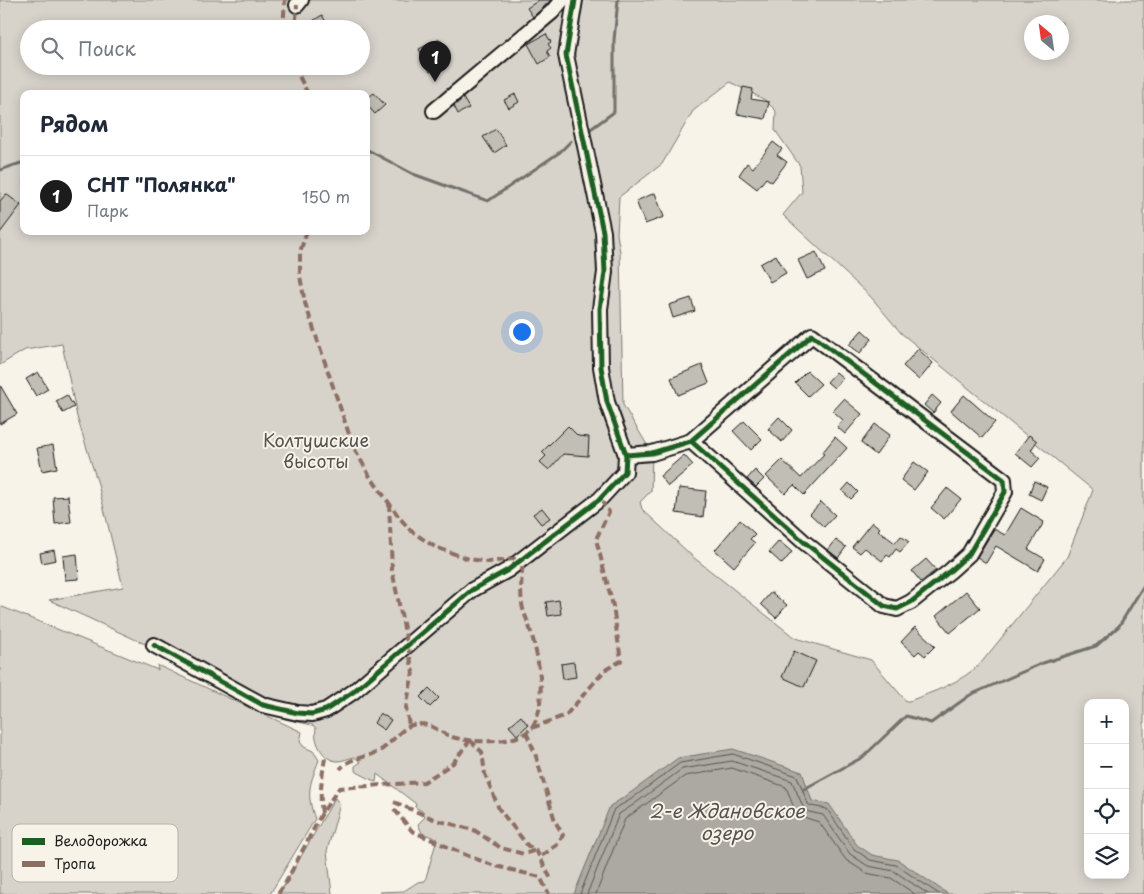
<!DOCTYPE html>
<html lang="ru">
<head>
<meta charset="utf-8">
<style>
	:root { --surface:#fff; --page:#f6f6f7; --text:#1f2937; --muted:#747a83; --line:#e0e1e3; --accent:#1c1c1c }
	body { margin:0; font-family:"Playpen Sans",sans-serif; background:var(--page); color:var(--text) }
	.controls { position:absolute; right:15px; bottom:15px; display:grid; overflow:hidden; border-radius:10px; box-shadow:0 2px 12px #0003 }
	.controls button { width:45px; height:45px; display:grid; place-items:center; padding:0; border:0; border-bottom:1px solid var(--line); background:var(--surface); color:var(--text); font:25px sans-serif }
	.compass { position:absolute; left:1024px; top:15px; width:45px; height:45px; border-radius:50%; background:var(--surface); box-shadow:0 2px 12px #0003; rotate:331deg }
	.you { position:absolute; left:521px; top:331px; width:18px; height:18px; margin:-12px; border:4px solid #fff; border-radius:50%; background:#1a73e8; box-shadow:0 0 0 8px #1a73e833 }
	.badge { display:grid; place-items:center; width:32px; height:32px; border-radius:50%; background:var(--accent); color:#fff; font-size:16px; font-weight:700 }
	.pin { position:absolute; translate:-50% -41px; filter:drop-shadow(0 1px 2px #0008) }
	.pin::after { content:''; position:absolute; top:26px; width:18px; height:15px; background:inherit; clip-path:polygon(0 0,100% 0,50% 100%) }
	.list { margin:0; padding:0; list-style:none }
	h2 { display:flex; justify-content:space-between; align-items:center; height:65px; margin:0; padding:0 20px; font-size:21px }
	h2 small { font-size:16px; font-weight:400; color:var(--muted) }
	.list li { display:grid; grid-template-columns:32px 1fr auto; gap:15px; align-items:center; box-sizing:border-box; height:80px; padding:0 20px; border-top:1px solid var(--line) }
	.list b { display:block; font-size:19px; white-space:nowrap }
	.list p { margin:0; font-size:16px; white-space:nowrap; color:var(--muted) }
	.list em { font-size:16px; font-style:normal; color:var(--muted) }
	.icon { flex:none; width:28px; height:28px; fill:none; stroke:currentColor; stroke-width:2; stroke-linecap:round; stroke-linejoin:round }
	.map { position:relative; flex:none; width:1144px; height:894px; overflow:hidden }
	.search { position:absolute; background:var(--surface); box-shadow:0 2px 12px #0003; left:20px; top:20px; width:350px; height:55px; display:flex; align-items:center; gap:12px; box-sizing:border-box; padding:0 18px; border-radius:28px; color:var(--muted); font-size:19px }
	.panel { position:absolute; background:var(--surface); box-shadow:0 2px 12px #0003; left:20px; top:90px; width:350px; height:145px; border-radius:10px }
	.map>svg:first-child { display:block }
	.green { fill:#d7d3cb; stroke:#7a7874; fill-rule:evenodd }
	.water { fill:#aca9a2; stroke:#72716c }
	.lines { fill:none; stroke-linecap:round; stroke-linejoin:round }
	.shore { stroke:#565452; stroke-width:1 }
	.stream { stroke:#72716c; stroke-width:3 }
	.building { fill:#c0beb5; stroke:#1c1c1c }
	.minor-casing { stroke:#1c1c1c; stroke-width:18 }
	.minor { stroke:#f7f3e8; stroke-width:14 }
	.quiet { stroke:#8d6e63; stroke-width:4; stroke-dasharray:8 4; stroke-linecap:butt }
	.cycleway-casing { stroke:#f7f3e8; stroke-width:8 }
	.cycleway { stroke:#1b5e20; stroke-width:5 }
	.labels { text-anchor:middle; stroke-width:4; stroke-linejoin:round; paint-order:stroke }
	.park-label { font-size:18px; fill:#545351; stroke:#f7f3e8 }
	.water-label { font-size:19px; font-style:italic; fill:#565452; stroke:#f7f3e8 }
	.key { fill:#f7f3e8; stroke:#b5b2ab; stroke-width:1 }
	.key-label { font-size:14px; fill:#1c1c1c }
</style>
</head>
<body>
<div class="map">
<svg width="1144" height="894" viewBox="0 0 1144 894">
	<rect width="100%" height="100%" fill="#f7f3e8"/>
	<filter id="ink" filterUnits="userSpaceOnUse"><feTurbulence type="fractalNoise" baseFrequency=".02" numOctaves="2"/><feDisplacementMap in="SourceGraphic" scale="10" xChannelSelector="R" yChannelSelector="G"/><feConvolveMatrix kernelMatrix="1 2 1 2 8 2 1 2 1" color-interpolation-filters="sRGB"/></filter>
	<g filter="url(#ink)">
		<g class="green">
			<path d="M0,0H1144V894H380L379,892L404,891L418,882L425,881L437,839L422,833L418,824L425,817L422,811L415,807L416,804L377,774L376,782L355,771V766L361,762L354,757C349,758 343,761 338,761C323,761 313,741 316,728L312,725L285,719L169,655L49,600L123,587L98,484L77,417L62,344L25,350L0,365ZM1032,22H1062V52H1032ZM29,29H361V66H29ZM730,82L765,100L776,111L775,130L800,166L802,192L783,215L871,297L901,333L1093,490L1067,557L981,663C962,682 933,692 909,701H906L871,660L795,638L693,557L642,509L640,502L651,491L652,453L623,405L620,252L617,234L619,197L662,164L693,111ZM24,94H366V231H24ZM1088,703H1125V875H1088Z"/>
			<path d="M0,606L158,670L157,665L302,732L300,742L304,747L313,751L319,760C309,786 306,793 315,819L270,894H0Z"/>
			<polygon points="335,798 340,804 327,851 332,894 279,894"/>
		</g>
		<polygon class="water" points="733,749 802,772 812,801 829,804 857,845 872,855 898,860 948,894 574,894 610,806 626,796 678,758"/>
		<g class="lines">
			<g class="shore">
				<polyline points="580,894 614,809 630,800 680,763 733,754 797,776 808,804 811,806 827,809 854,849 870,860 896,865 939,894"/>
				<polyline points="587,894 619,814 633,805 682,769 732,761 792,781 804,809 809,812 823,815 850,854 868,866 894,871 928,894"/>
				<path d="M596,894L625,819L685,776L732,768L786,787C796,811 791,814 819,822L846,860L866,873L891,878L915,894"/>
			</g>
			<g class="stream">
				<polyline points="588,131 614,112 614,40 618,0"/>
				<polyline points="366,149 413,174 488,201 560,152 571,141"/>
				<polyline points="0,170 24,162"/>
				<polyline points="804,789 863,757 906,716 931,723 970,695 1043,663 1096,646 1119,626 1144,585"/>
			</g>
		</g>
		<g class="building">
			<polygon points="539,0 551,0 533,17 527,8"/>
			<polygon points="322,15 327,24 319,29 314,29 310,23"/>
			<polygon points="546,34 551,42 548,44 551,48 547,51 550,57 539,64 528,44"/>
			<polygon points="440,39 447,54 441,56 445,64 430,72 419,49"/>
			<polygon points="743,87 753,89 751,99 769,102 765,119 737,114"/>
			<polygon points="374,93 385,105 375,114 366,104 366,99"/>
			<polygon points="515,94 519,102 509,108 504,100"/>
			<polygon points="463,98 469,108 458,114 454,106"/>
			<polygon points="496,129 506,145 494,153 483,137"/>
			<polygon points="773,142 782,149 777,155 787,162 772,182 766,178 757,189 739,175 747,163 753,168"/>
			<polygon points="655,193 664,217 645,224 636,201"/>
			<polygon points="6,194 21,205 0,233 0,201"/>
			<polygon points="816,252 825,271 807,279 798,260"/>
			<polygon points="776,255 786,273 770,282 760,264"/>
			<polygon points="691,298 695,311 673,318 669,305"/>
			<polygon points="862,330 872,339 860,353 849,345"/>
			<polygon points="918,349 933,363 919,380 903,366"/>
			<polygon points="702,365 709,383 678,395 671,378"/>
			<polygon points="807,371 821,384 808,396 795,383"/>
			<polygon points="38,372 48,389 36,396 26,379"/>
			<polygon points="836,372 843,378 834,388 827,382"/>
			<polygon points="0,385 17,414 0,424"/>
			<polygon points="67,395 74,407 63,413 56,401"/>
			<polygon points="932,395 941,403 933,413 924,405"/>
			<polygon points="964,395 995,422 982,438 951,411"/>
			<polygon points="844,399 862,414 845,434 837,427 843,420 833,411"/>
			<polygon points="779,417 792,430 782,442 768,429"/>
			<polygon points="744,421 762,439 751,450 733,431"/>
			<polygon points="875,424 890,435 876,455 861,443"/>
			<polygon points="568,426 578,436 589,437 588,456 563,454 549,470 540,462 546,456 542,452"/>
			<polygon points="1029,435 1037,441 1031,450 1040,458 1032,467 1015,453"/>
			<polygon points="835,437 847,448 804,495 794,485 785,494 766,476 782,460 801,478 824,454 822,453"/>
			<polygon points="53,445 57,468 42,471 37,448"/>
			<polygon points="684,455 693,465 668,486 660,476"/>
			<polygon points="914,462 928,472 914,490 901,480"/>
			<polygon points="755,470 764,479 756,487 747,479"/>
			<polygon points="1034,481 1047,487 1041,500 1029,494"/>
			<polygon points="849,483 858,492 851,499 842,491"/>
			<polygon points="679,488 706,491 703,517 676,513"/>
			<polygon points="947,488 961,499 944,519 931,508"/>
			<polygon points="68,496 71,522 55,524 53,497"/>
			<polygon points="821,502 835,515 824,527 810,514"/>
			<polygon points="542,508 550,518 541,524 533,514"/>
			<polygon points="1021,508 1044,522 1028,549 1045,559 1038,571 996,546 986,563 977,557 994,529 1005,535"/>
			<polygon points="740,520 755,534 750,539 755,543 734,567 715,550"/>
			<polygon points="872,522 880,528 878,530 895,543 901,536 909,542 900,552 896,549 890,557 887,555 882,561 865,548 860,553 852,547"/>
			<polygon points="836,540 846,547 838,558 828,550"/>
			<polygon points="779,541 792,552 782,564 769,552"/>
			<polygon points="54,550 56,560 42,563 40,553"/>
			<polygon points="77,554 79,579 65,580 63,556"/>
			<polygon points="926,559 936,570 921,582 912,571"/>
			<polygon points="966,591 980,608 950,633 936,616"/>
			<polygon points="771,592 787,605 776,618 761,604"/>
			<polygon points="559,600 561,614 548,616 546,602"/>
			<polygon points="915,627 935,646 925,656 919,651 915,655 901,642"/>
			<polygon points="794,651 816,661 804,687 782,677"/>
			<polygon points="574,662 576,677 563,679 561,664"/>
			<polygon points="429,688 439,698 430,707 420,697"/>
			<polygon points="380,713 391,720 384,730 374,723"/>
			<polygon points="521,716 528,725 517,735 509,726"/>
		</g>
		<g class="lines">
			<defs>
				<g id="minor">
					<polyline points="297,5 301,0"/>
					<polyline points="434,111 552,12 562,0"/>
					<polyline points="626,455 652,453 691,441 804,542 884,606 897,609 911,602 950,571 969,554 1005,492 1004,480 812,335 691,441"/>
					<polyline points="154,645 263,705 298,713 312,714 326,710 353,692 472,590 508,570 600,499 625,472 626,455 607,402 601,367 600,309 605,272 603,232 566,55 575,0"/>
				</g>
			</defs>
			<use href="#minor" class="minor-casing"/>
			<use href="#minor" class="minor"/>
			<g class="quiet">
				<polyline points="283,29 285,0"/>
				<polyline points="287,29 296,19 297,5"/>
				<polyline points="294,66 308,94"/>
				<path d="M307,231L300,252V276L305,303L353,446L369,475L399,517L411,531L435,547L469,559L488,562L523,558C522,573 520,589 522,604C523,612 528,621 530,629C538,654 549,707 531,728C517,745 472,743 452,737C441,733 432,724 420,724C403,723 394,742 381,750C367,759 353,755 340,769"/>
				<polyline points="389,503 392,570 413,672 406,708 409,725"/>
				<polyline points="532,728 566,715 605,670 621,661 613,606 596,539 609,512 600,499"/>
				<polyline points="526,732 535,753 555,821 563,835 557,845 540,857"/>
				<polyline points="470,740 482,752 485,774 499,809 528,846 536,850 552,881"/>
				<polyline points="394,802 436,820 474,830 501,848 524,854 536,850"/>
				<polyline points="394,809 412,831 466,855 492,865 540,877 549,894"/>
				<path d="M322,813C319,794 322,777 325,758"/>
				<polyline points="278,894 285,884 322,813 339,788 424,782 453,763 470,740"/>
			</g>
			<defs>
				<g id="cycleway">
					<polyline points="626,455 652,453 691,441 804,542 884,606 897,609 911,602 950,571 969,554 1005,492 1004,480 812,335 691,441"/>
					<polyline points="154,645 263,705 298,713 312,714 326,710 353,692 472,590 508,570 600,499 625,472 626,455 607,402 601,367 600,309 605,272 603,232 566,55 575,0"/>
				</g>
			</defs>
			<use href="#cycleway" class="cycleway-casing"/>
			<use href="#cycleway" class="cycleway"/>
		</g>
	</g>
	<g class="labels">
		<g class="park-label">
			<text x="316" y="447">Колтушские<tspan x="316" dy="21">высоты</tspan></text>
		</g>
		<g class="water-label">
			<text x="727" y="818">2-е Ждановское<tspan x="727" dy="22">озеро</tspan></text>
		</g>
	</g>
	<rect x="12" y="824" width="166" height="58" rx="8" class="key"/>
	<rect x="22" y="838" width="23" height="7" fill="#1b5e20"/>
	<rect x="22" y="861" width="23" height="6" fill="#8d6e63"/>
	<g class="key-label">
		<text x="54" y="846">Велодорожка</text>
		<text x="54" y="869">Тропа</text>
	</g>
</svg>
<div class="controls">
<button>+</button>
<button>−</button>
<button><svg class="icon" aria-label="locate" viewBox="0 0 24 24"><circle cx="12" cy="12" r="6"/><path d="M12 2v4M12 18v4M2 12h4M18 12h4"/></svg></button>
<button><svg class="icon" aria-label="layers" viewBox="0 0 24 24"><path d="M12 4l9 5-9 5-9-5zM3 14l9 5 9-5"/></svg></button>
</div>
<svg class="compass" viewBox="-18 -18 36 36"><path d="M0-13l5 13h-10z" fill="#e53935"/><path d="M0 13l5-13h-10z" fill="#747a83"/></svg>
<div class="you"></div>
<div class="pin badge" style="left:435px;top:82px">1</div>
<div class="search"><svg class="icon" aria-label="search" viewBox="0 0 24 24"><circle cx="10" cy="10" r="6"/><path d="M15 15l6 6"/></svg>Поиск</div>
<section class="panel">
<h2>Рядом<small></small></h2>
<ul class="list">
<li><span class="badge">1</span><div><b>СНТ &quot;Полянка&quot;</b><p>Парк</p></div><em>150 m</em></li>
</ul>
</section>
</div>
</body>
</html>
